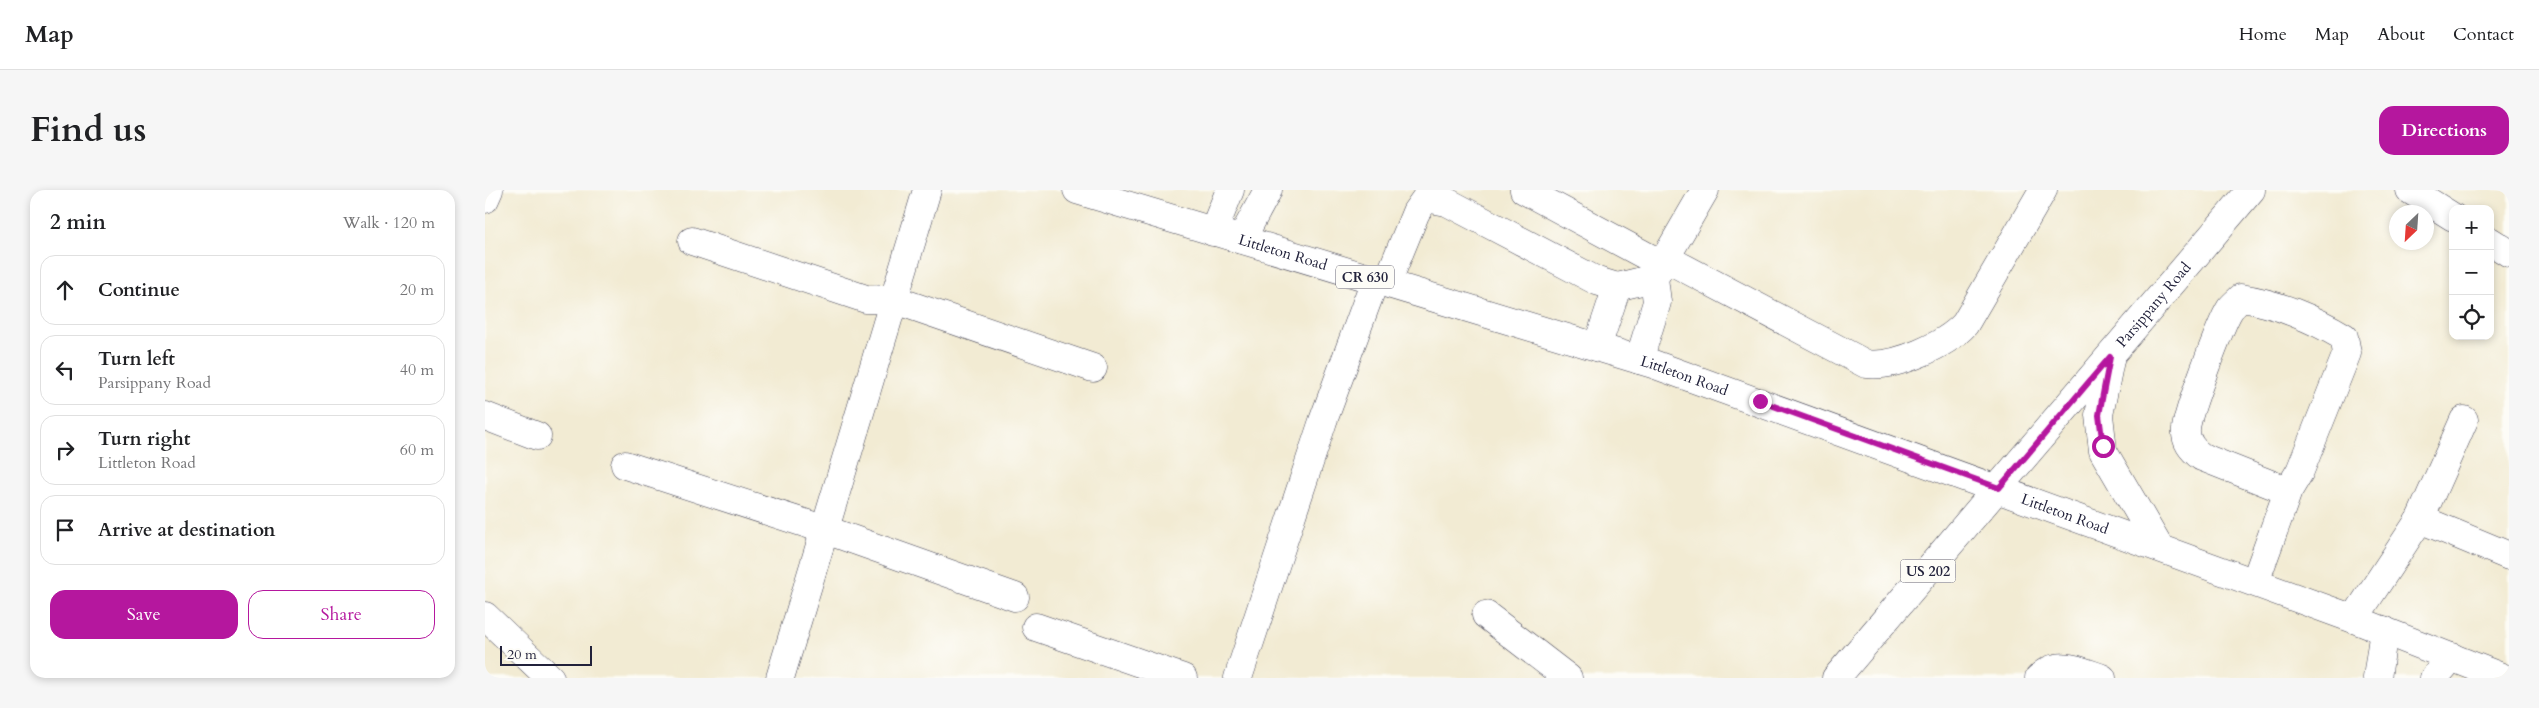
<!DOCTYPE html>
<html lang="en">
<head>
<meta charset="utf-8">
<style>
	:root { --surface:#fff; --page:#f6f6f6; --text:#202124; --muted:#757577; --line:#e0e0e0; --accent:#b5179e }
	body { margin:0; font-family:Cardo,serif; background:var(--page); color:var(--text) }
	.controls { position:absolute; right:15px; top:15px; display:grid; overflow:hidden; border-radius:10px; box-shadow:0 2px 8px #0003 }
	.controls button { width:45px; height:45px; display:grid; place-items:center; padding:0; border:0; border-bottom:1px solid var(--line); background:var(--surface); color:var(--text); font:25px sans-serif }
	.compass { position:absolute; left:1904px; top:15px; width:45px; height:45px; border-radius:50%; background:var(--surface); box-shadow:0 2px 8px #0003; rotate:205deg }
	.scale { position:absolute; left:15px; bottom:12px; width:92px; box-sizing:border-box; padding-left:5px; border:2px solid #22223b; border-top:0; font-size:14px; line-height:18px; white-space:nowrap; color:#22223b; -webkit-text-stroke:4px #fdfcf7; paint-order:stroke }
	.stop { position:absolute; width:15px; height:15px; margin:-11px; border:4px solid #b5179e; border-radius:50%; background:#fff }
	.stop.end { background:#b5179e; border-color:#fff; box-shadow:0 1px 5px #0008 }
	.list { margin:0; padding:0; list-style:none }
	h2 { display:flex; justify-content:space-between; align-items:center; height:65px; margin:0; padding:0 20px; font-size:21px }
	h2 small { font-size:16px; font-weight:400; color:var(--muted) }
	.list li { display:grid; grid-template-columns:32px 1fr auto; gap:15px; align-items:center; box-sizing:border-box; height:70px; margin:0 10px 10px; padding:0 10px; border:1px solid var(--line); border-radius:15px }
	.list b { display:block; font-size:19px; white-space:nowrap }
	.list p { margin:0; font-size:16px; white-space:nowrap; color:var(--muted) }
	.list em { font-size:16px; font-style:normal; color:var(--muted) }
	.actions { display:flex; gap:10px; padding:15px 20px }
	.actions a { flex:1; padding:11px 0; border:1px solid var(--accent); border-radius:15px; text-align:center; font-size:18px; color:var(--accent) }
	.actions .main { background:var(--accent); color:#fff }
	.icon { flex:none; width:28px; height:28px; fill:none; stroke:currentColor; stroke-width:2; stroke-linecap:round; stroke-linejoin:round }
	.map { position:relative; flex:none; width:2024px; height:488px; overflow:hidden; border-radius:15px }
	header { display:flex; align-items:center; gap:30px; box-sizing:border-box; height:70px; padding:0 25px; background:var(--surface); border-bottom:1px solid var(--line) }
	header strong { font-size:24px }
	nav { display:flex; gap:28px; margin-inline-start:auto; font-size:18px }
	.intro { display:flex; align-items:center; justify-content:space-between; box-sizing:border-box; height:120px; padding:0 30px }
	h1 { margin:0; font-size:35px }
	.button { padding:12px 22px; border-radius:15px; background:var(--accent); color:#fff; font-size:18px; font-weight:700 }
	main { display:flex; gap:30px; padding:0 30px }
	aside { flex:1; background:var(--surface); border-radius:15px; box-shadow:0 2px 8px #0003 }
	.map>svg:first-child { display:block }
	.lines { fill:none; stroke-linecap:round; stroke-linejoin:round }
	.minor-casing { stroke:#414052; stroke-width:29 }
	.major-casing { stroke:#414052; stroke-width:29 }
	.highway-casing { stroke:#414052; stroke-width:29 }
	.minor { stroke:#fff; stroke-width:28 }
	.major { stroke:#fff; stroke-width:28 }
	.highway { stroke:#fff; stroke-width:28 }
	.route { stroke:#b5179e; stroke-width:6 }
	.labels { text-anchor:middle; stroke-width:4; stroke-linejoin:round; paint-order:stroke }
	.shield { fill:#fdfcf7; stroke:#646373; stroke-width:1 }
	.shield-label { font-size:14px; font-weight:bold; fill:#22223b }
	.street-label { font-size:15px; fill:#22223b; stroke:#fdfcf7 }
</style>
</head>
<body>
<header>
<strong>Map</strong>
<nav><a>Home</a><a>Map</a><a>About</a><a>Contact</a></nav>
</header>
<div class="intro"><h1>Find us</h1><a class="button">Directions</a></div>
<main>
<aside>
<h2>2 min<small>Walk · 120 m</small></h2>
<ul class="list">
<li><svg class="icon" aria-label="ahead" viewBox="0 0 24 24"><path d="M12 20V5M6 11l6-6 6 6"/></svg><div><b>Continue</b></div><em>20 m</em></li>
<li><svg class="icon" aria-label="left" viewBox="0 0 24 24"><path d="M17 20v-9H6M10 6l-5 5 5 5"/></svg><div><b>Turn left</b><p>Parsippany Road</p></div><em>40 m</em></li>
<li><svg class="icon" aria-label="right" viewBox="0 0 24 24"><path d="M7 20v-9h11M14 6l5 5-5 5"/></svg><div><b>Turn right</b><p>Littleton Road</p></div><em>60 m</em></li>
<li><svg class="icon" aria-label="arrive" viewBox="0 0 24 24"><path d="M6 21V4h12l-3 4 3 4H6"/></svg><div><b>Arrive at destination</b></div></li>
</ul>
<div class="actions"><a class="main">Save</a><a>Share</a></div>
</aside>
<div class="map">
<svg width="2024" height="488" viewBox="0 0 2024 488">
	<rect width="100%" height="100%" fill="#fdfcf7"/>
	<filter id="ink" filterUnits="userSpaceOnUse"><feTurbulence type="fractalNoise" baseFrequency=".02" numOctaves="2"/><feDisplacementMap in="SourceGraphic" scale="10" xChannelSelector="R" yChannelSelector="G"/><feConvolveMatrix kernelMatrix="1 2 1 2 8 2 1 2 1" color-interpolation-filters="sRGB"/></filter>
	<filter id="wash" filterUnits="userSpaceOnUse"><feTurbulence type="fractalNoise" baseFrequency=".0096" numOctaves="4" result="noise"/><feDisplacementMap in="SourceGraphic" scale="20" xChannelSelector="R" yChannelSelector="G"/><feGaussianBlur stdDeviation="1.12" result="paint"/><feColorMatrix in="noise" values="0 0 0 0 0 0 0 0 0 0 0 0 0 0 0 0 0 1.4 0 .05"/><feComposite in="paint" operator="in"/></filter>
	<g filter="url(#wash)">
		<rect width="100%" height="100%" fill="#f2ebd3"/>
	</g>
	<g filter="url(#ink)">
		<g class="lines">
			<defs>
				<g id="minor">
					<polyline points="1039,0 1178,75"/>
					<polyline points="0,9 4,0"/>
					<polyline points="728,42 745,0"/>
					<polyline points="756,50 783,0"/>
					<polyline points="207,51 381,109 410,110 608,178"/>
					<path d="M1182,69L1381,174C1410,178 1461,155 1480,134L1558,0"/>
					<polyline points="902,93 931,22 941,8 962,12 1112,91 1132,97 1169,88"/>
					<polyline points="1112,157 1132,97"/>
					<polyline points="1154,170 1172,112 1169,88 1220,0"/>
					<polyline points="0,226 52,246"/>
					<polyline points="140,275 341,340 530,407"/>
					<polyline points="1935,329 2024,366"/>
					<path d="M1770,392L1803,301L1815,281L1862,163L1859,147C1829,129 1791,113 1756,108C1752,112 1748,115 1745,119C1736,133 1702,223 1701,239C1700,251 1707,260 1717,267L1803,301"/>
					<polyline points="1001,425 1083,488"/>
					<polyline points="0,426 65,488"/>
					<polyline points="1869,429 1935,329 1979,230"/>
					<polyline points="551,437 698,488"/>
					<polyline points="295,488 442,0"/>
					<polyline points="753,488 838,231 890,90"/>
					<path d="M1554,488C1573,468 1596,481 1617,488"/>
					<polyline points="1892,488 1899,440"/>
					<polyline points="1949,488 1967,467"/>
				</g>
				<g id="major">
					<path id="s1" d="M592,0L1168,174L1869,429L2019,488"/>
					<polyline points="1625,170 1614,225 1618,261 1674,357"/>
					<path id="s2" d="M1351,488L1766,0"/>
				</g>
				<g id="highway">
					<polyline points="1925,0 1968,27"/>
					<polyline points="2005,51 2024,63"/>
				</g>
			</defs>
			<use href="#minor" class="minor-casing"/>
			<use href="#major" class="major-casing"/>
			<use href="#highway" class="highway-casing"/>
			<use href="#minor" class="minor"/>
			<use href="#major" class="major"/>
			<use href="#highway" class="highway"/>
		</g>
	</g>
	<g class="lines" filter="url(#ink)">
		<polyline class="route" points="1275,211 1514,298 1625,167 1614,225 1618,256"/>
	</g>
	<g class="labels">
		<g class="shield">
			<rect x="851" y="75.5" width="58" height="23" rx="4"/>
			<rect x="1415.5" y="369.5" width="55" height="23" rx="4"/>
		</g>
		<g class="shield-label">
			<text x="880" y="92">CR 630</text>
			<text x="1443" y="386">US 202</text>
		</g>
		<g class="street-label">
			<text dy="5" stroke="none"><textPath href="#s1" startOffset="215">Littleton Road</textPath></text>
			<text dy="5" stroke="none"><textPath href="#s2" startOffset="490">Parsippany Road</textPath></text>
			<text dy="5" stroke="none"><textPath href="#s1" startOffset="635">Littleton Road</textPath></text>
			<text dy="5" stroke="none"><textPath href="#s1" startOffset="1040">Littleton Road</textPath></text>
		</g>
	</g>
</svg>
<div class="controls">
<button>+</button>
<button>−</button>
<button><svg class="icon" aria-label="locate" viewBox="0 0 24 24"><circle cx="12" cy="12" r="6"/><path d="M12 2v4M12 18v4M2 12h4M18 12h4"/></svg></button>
</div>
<svg class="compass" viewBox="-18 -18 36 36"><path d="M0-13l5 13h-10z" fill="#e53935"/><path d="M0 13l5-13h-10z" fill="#757577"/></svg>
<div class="scale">20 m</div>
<div class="stop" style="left:1618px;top:256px"></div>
<div class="stop end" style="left:1275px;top:211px"></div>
</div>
</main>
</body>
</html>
